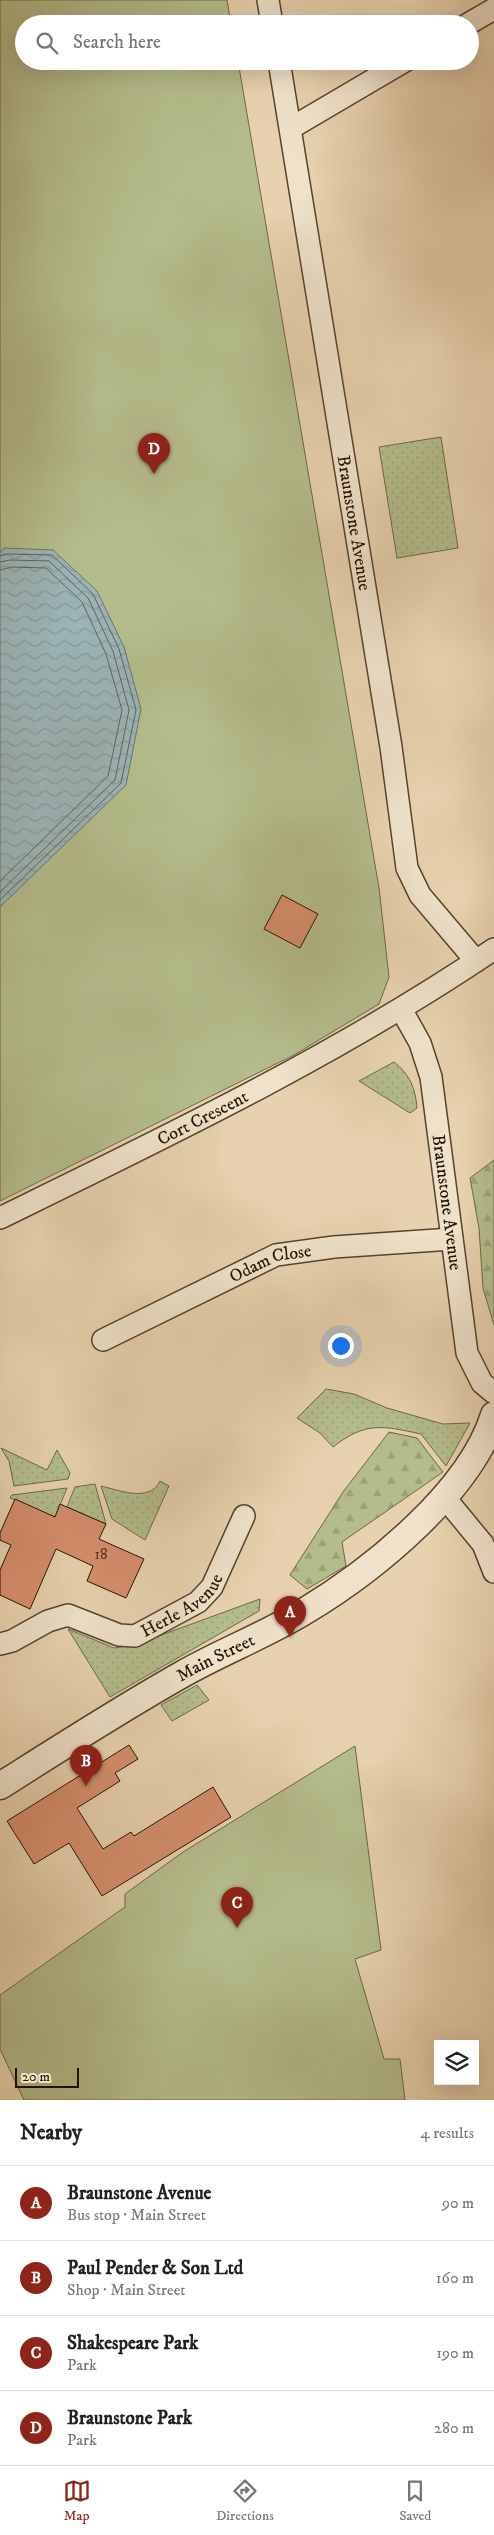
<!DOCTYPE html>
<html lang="en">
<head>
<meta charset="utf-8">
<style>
	:root { --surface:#fff; --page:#f2f2f2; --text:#222; --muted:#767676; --line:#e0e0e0; --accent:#8f2418 }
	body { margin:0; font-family:"IM FELL DW Pica",serif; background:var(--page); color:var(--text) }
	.controls { position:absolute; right:15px; bottom:15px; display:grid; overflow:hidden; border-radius:0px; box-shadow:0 5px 20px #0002 }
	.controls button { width:45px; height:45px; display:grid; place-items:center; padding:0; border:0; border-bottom:1px solid var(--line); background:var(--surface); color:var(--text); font:25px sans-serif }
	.scale { position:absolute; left:15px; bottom:12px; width:64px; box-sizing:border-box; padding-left:5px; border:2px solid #251402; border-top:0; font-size:14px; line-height:18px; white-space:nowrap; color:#251402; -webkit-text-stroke:4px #efe1ca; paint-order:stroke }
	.you { position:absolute; left:340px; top:1345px; width:18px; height:18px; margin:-12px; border:4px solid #fff; border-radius:50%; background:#1a73e8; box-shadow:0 0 0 8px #1a73e833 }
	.badge { display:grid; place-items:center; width:32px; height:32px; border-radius:50%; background:var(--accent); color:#fff; font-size:16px; font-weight:700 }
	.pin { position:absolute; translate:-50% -41px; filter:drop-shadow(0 1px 2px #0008) }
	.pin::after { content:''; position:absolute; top:26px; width:18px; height:15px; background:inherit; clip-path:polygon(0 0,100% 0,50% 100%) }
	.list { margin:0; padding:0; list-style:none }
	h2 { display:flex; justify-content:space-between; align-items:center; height:65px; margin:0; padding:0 20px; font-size:21px }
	h2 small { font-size:16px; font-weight:400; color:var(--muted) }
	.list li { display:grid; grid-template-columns:32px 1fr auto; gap:15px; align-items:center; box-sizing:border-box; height:75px; padding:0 20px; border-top:1px solid var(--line) }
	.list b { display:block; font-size:19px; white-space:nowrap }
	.list p { margin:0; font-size:16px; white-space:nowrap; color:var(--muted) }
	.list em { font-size:16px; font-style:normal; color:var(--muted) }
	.icon { flex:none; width:28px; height:28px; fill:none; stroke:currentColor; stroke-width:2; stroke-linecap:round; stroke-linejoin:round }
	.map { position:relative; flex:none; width:494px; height:2100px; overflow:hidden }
	.search { position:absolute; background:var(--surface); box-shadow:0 5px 20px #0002; left:15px; right:15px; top:15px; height:55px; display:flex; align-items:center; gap:12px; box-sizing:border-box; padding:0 18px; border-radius:28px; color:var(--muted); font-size:19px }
	.sheet { height:365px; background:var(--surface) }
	nav { display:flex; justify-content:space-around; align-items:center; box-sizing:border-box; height:70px; border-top:1px solid var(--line); background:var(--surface); font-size:14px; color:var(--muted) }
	nav a { display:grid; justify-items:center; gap:2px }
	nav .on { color:var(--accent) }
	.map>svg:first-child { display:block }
	.grass { fill:url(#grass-dots); stroke:#6c6846 }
	.forest { fill:url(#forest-firs); stroke:#6c6846 }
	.green { fill:#b4bc8b; stroke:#6c6846 }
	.water { fill:url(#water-waves); stroke:#6c746e }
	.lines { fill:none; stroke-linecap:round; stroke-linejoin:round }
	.shore { stroke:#60645c; stroke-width:1 }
	.building { fill:#d68e6d; stroke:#251402 }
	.minor-casing { stroke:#56432d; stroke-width:24 }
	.tertiary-casing { stroke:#56432d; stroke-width:29 }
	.minor { stroke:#efe1ca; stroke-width:21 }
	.tertiary { stroke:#efe1ca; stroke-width:26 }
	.labels { text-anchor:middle; stroke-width:4.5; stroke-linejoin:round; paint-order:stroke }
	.number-label { font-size:15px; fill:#51321d }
	.street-label { font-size:18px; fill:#251402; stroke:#efe1ca }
</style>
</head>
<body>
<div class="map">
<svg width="494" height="2100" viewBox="0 0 494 2100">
	<defs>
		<pattern id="grass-dots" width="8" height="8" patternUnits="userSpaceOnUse" patternTransform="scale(1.25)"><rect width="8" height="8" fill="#b4bc8b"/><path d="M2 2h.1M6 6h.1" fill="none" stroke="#9ba176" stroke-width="1.8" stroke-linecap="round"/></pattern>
		<pattern id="forest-firs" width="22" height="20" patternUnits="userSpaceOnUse" patternTransform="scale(1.25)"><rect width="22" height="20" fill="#b4bc8b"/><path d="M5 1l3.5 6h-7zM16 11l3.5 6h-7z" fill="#9ba176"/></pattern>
		<pattern id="water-waves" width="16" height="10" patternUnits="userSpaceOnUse" patternTransform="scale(1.25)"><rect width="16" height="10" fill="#9bb4b6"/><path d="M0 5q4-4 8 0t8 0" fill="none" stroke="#859a9b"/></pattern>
	</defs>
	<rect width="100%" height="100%" fill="#e7d1ae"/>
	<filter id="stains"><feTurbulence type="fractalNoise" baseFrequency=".004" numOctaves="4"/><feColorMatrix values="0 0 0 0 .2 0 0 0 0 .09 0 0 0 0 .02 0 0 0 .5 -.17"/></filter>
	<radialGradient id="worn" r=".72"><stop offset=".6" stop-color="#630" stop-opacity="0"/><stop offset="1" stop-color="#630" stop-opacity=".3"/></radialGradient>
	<g class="grass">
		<polygon points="441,437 458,548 397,558 379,447"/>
		<path d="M394,1062C410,1075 415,1087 417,1108L410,1113L359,1081Z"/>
		<path d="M326,1389L354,1394L387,1408L443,1424L470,1423L446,1466L421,1434C383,1426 366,1421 333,1447L320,1433L297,1418Z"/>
		<polygon points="1,1448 47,1470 57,1450 70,1473 68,1479 14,1486 9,1461"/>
		<path d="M160,1481L169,1486L145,1540L112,1519L101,1486C119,1490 150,1503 160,1481Z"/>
		<polygon points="95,1484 106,1524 67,1507 75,1487"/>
		<polygon points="67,1488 55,1517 10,1498 12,1495"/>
		<polygon points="260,1599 259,1611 110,1697 68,1629 114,1648 134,1645"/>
		<polygon points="197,1685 209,1700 172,1721 161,1705"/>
	</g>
	<g class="forest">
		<polygon points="494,1160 494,1325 483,1288 479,1228 470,1178"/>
		<polygon points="389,1432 417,1438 443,1472 342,1542 346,1566 307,1589 290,1575 343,1492"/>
	</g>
	<g class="green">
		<polygon points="0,0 227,0 231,24 24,24 24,61 238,61 379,888 389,977 379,1004 294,1055 0,1201"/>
		<polygon points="355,1746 381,1950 355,1959 384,2059 400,2059 405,2100 24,2100 0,2049 0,1995 125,1907 125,1894 183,1852"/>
	</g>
	<polygon class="water" points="4,548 53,550 97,591 124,647 141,709 126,785 0,907 0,553"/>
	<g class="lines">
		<g class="shore">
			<polyline points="0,556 7,554 52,555 93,594 119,649 136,710 121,783 0,900"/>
			<polyline points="0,562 10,560 49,561 88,598 113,651 129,710 115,780 0,892"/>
			<polyline points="0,570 12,567 46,568 82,602 106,654 122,710 108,776 0,881"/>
		</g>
	</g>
	<g class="building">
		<polygon points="282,895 318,914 300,948 264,929"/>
		<polygon points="15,1499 55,1517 60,1504 106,1524 99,1539 144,1559 126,1598 87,1581 93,1566 56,1549 30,1609 0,1595 0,1570 11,1545 0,1540 0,1533"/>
		<polygon points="129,1745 138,1759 115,1773 120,1781 77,1808 103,1849 131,1832 134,1836 213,1787 231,1817 102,1896 69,1843 34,1864 7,1821"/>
	</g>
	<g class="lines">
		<defs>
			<g id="minor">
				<polyline points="268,0 272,24"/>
				<polyline points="468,24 494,9"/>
				<path id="s1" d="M279,61L391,747L407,868L420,895L476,961"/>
				<polyline points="291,128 405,61"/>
				<path id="s2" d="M401,1009L420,1043L431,1077L467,1353L482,1383L494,1393"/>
				<path id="s3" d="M0,1218C168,1136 339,1054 494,949"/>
				<path id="s4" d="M103,1340L276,1255L334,1247L452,1239"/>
				<polyline points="445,1498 483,1544 494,1572"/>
				<path id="s5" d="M0,1644L12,1641L48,1621L68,1615L119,1635L135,1636L198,1602L212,1587L244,1516"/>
			</g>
			<g id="tertiary">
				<path id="s6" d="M0,1786C60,1748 119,1710 181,1675C221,1652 266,1635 305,1611C373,1570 470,1492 494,1415"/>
			</g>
		</defs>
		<use href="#minor" class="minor-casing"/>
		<use href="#tertiary" class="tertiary-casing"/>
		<use href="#minor" class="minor"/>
		<use href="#tertiary" class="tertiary"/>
	</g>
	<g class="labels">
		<g class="number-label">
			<text x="101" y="1559">18</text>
		</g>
		<g class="street-label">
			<text dy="6" stroke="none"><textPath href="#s1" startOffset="468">Braunstone Avenue</textPath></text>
			<text dy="6" stroke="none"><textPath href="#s3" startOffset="226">Cort Crescent</textPath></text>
			<text dy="6" stroke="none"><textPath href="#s2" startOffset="201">Braunstone Avenue</textPath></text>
			<text dy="6" stroke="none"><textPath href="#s4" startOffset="185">Odam Close</textPath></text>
			<text dy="6" stroke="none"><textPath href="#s5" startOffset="202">Herle Avenue</textPath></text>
			<text dy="6" stroke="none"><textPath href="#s6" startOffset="251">Main Street</textPath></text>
		</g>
	</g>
	<rect width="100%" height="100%" filter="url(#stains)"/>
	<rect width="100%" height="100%" fill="url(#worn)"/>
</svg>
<div class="controls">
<button><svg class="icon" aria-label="layers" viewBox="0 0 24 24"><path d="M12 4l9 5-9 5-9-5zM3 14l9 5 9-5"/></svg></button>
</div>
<div class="scale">20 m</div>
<div class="you"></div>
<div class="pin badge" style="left:290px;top:1637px">A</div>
<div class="pin badge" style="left:86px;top:1786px">B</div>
<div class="pin badge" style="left:237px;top:1928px">C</div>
<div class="pin badge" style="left:154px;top:474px">D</div>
<div class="search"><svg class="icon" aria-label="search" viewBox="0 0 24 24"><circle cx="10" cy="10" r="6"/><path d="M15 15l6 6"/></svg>Search here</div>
</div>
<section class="sheet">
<h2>Nearby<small>4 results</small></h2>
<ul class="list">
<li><span class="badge">A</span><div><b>Braunstone Avenue</b><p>Bus stop · Main Street</p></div><em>90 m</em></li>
<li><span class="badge">B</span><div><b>Paul Pender &amp; Son Ltd</b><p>Shop · Main Street</p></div><em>160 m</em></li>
<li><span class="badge">C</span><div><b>Shakespeare Park</b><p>Park</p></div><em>190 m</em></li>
<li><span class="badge">D</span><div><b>Braunstone Park</b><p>Park</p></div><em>280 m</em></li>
</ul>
</section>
<nav>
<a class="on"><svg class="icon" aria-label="map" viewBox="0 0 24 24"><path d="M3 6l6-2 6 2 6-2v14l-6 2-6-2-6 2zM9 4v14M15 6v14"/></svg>Map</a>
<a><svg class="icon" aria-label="directions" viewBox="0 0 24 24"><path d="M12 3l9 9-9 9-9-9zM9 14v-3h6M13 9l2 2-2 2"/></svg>Directions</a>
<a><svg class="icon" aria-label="saved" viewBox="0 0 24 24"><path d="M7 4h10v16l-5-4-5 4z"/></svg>Saved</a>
</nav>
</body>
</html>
